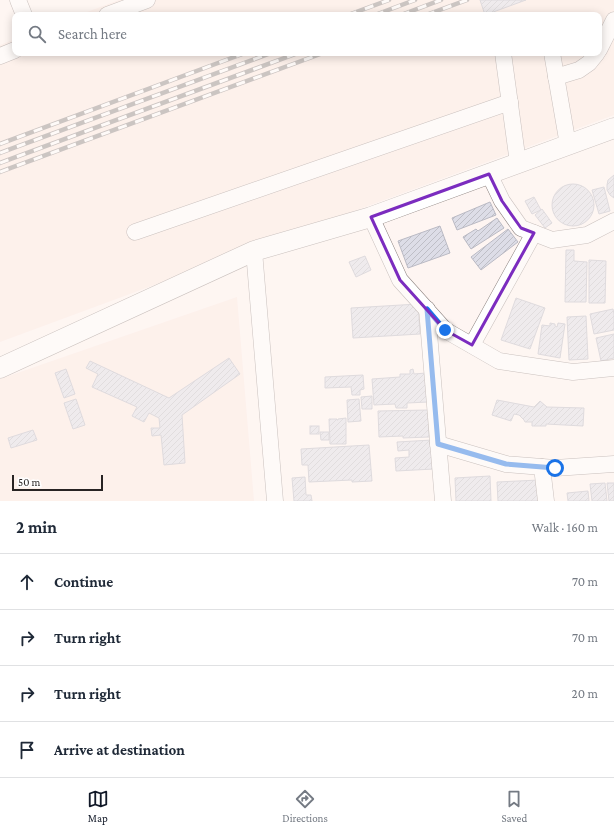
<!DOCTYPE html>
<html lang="en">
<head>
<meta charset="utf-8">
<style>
	:root { --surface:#fff; --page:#f6f6f7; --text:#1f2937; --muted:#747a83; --line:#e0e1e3; --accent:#111827 }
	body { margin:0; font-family:"Crimson Pro",serif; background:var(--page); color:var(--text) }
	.scale { position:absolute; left:12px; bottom:10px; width:91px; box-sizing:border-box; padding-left:4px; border:2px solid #282423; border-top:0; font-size:11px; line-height:14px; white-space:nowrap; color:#282423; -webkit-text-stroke:3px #fff; paint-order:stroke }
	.stop { position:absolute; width:12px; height:12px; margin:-9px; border:3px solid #1a73e8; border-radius:50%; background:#fff }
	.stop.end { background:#1a73e8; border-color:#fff; box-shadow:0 1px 4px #0008 }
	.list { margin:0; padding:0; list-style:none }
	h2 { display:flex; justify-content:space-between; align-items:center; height:52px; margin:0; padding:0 16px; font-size:17px }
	h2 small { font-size:13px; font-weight:400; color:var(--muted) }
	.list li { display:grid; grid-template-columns:26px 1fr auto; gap:12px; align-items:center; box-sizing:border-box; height:56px; padding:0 16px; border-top:1px solid var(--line) }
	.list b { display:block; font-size:15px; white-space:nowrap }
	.list em { font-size:13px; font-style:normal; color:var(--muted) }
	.icon { flex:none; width:22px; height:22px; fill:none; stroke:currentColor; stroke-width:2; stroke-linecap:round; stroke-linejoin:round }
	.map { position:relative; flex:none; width:614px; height:501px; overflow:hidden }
	.search { position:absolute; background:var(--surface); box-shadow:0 2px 10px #0003; left:12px; right:12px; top:12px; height:44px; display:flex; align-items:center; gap:10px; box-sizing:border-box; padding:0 14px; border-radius:8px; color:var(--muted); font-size:15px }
	.sheet { height:276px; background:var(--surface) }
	nav { display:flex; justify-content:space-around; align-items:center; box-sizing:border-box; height:56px; border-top:1px solid var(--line); background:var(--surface); font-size:11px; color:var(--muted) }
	nav a { display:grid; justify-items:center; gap:2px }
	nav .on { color:var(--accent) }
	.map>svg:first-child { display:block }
	.built { fill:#fdeae3 }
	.building { fill:url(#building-hatch); stroke:#babac4 }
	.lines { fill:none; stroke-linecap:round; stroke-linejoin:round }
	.minor-casing { stroke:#8c827f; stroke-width:17 }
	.major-casing { stroke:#8c827f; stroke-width:21 }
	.minor { stroke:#fff; stroke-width:16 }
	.major { stroke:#fff; stroke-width:20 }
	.rail-casing { stroke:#8f8987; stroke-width:4.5 }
	.rail { stroke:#fff; stroke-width:3; stroke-dasharray:9; stroke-linecap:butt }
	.route { stroke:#1a73e8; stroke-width:5 }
	.marked { fill:none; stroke:#7b2cbf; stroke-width:3; stroke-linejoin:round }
</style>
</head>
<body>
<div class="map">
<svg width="614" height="501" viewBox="0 0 614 501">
	<defs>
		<pattern id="building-hatch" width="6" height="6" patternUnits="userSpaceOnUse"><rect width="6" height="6" fill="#dddde7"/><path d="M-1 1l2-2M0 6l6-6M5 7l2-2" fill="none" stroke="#bebec6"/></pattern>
	</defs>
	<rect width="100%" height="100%" fill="#fef5f2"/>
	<g class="built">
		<polygon points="119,0 614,0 614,115 0,342 0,45 15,39 15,53 599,53 599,15 79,15"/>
		<polygon points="237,297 254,501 0,501 0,379"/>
	</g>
	<g class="building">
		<polygon points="480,0 526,0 485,15"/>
		<polygon points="614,175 614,198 610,195 607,190 607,185 608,180"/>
		<circle cx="573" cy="205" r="21"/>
		<polygon points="604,187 610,211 599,214 592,190"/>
		<polygon points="534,197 541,210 532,214 525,201"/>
		<polygon points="490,202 496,215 457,230 452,218"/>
		<polygon points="542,209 552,223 545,228 535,215"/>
		<polygon points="497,218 504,228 471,249 463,237 476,229 478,231"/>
		<polygon points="440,226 450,253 408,268 398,241"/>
		<polygon points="508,229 518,242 481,270 471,257"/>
		<polygon points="566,250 574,250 574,261 587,262 586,302 565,302"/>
		<polygon points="365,256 371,270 356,277 349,262"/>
		<polygon points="589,260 606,261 605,303 589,303"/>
		<polygon points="516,298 545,308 530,349 501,340"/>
		<polygon points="418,304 420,334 353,338 351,308"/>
		<polygon points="613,309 614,314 614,330 594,334 590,314"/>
		<polygon points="586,316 588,359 569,360 567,317"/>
		<polygon points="550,323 555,324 555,326 557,327 558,323 565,324 560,358 538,354 542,325 550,326"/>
		<polygon points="614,334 614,358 601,361 596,338"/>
		<polygon points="229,358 240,374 182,415 185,463 164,465 161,435 152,436 151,428 160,428 159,418 149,413 144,422 132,416 137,407 92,387 98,374 86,368 90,361 169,398"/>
		<polygon points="66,369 75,394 64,398 55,373"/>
		<polygon points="413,369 414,374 426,373 428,402 407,403 407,408 396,408 395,404 374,405 372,379 400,377 400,374 410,374 410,370"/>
		<polygon points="363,375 364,389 360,390 360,395 352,395 351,387 325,388 325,377"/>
		<polygon points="372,396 372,409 362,409 361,397"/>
		<polygon points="76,399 85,425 73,429 64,403"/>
		<polygon points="359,399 361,421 348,422 347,400"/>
		<polygon points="497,400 534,407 540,401 547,407 584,408 583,426 546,424 546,426 532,426 532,422 525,422 524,420 519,415 514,414 511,421 492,415"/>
		<polygon points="428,410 429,437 403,438 403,436 379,437 378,411"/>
		<polygon points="346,418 346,444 330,444 329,419 337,419 337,420 338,420 338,419"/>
		<rect x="310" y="426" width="9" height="8"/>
		<polygon points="33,430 37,440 11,448 8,438"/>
		<polygon points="320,432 329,432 329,440 321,440"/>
		<polygon points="432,440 434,469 396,471 395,458 409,457 409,450 398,451 397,442"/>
		<polygon points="369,445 372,481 352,482 352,480 309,482 308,465 302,465 301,449"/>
		<polygon points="490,476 491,501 456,501 455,478"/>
		<polygon points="305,477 306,495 311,495 312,501 294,501 292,478"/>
		<polygon points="539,480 539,501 498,501 497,482"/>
		<polygon points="605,483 607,501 592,501 590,484"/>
		<polygon points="607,483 614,483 614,501 609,501"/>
		<polygon points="588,491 589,501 568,501 567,493"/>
	</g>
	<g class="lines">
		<defs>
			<g id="minor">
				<polyline points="18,0 24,15"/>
				<polyline points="107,15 147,0"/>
				<polyline points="599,50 614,20"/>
				<polyline points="503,53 518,163"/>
				<polyline points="552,53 568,145"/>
				<polyline points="0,56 15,50"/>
				<polyline points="556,77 579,70 589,63 597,53"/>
				<polyline points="489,174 502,201 521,228 552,240 587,235 614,221"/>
				<polyline points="371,217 400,280 445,330 499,361 573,372 614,368"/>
				<polyline points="135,232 510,102"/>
				<polyline points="254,251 275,501"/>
				<polyline points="427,309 443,501"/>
				<polyline points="472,345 534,233"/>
				<polyline points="438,444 506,464 555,468 614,464"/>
				<polyline points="542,467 546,501"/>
			</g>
			<polyline id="major" points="0,368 254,251 371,217 614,128"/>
		</defs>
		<use href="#minor" class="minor-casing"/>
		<use href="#major" class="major-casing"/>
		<use href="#minor" class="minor"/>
		<use href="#major" class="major"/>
		<defs>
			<g id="rail">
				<polyline points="348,15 389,0"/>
				<polyline points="375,15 415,0"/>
				<polyline points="401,15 441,0"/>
				<polyline points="426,15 467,0"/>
				<polyline points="0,144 245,53"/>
				<polyline points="0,153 271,53"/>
				<polyline points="0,163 298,53"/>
				<polyline points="0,172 323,53"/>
			</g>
		</defs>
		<use href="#rail" class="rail-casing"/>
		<use href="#rail" class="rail"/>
	</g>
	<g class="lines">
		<polyline class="route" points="445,330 427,309 438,444 506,464 555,468"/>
	</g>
	<path d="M0 0H614V501H0ZM489,174L502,201L521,228L534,233L472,345L445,330L400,280L371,217Z" fill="#fef5f2" fill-opacity=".55" fill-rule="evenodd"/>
	<path class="marked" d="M489,174L502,201L521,228L534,233L472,345L445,330L400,280L371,217Z"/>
</svg>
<div class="scale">50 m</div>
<div class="stop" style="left:555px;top:468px"></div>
<div class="stop end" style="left:445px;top:330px"></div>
<div class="search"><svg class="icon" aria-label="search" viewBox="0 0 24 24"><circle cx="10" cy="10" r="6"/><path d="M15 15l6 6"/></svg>Search here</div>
</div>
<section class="sheet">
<h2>2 min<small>Walk · 160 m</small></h2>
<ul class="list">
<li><svg class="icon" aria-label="ahead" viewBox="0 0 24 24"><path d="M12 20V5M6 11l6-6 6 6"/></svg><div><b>Continue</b></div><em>70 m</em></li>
<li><svg class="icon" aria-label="right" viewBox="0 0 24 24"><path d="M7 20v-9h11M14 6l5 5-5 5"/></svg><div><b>Turn right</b></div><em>70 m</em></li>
<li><svg class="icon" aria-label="right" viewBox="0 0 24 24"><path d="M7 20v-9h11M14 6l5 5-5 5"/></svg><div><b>Turn right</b></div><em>20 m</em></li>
<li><svg class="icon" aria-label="arrive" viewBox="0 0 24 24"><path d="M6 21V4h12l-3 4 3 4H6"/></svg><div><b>Arrive at destination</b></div></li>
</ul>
</section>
<nav>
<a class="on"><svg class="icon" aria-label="map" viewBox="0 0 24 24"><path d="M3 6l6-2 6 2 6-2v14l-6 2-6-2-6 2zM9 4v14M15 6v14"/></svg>Map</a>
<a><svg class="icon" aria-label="directions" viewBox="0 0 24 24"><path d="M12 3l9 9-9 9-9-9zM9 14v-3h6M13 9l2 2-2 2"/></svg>Directions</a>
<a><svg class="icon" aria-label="saved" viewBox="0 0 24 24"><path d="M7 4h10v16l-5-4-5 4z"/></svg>Saved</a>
</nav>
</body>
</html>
